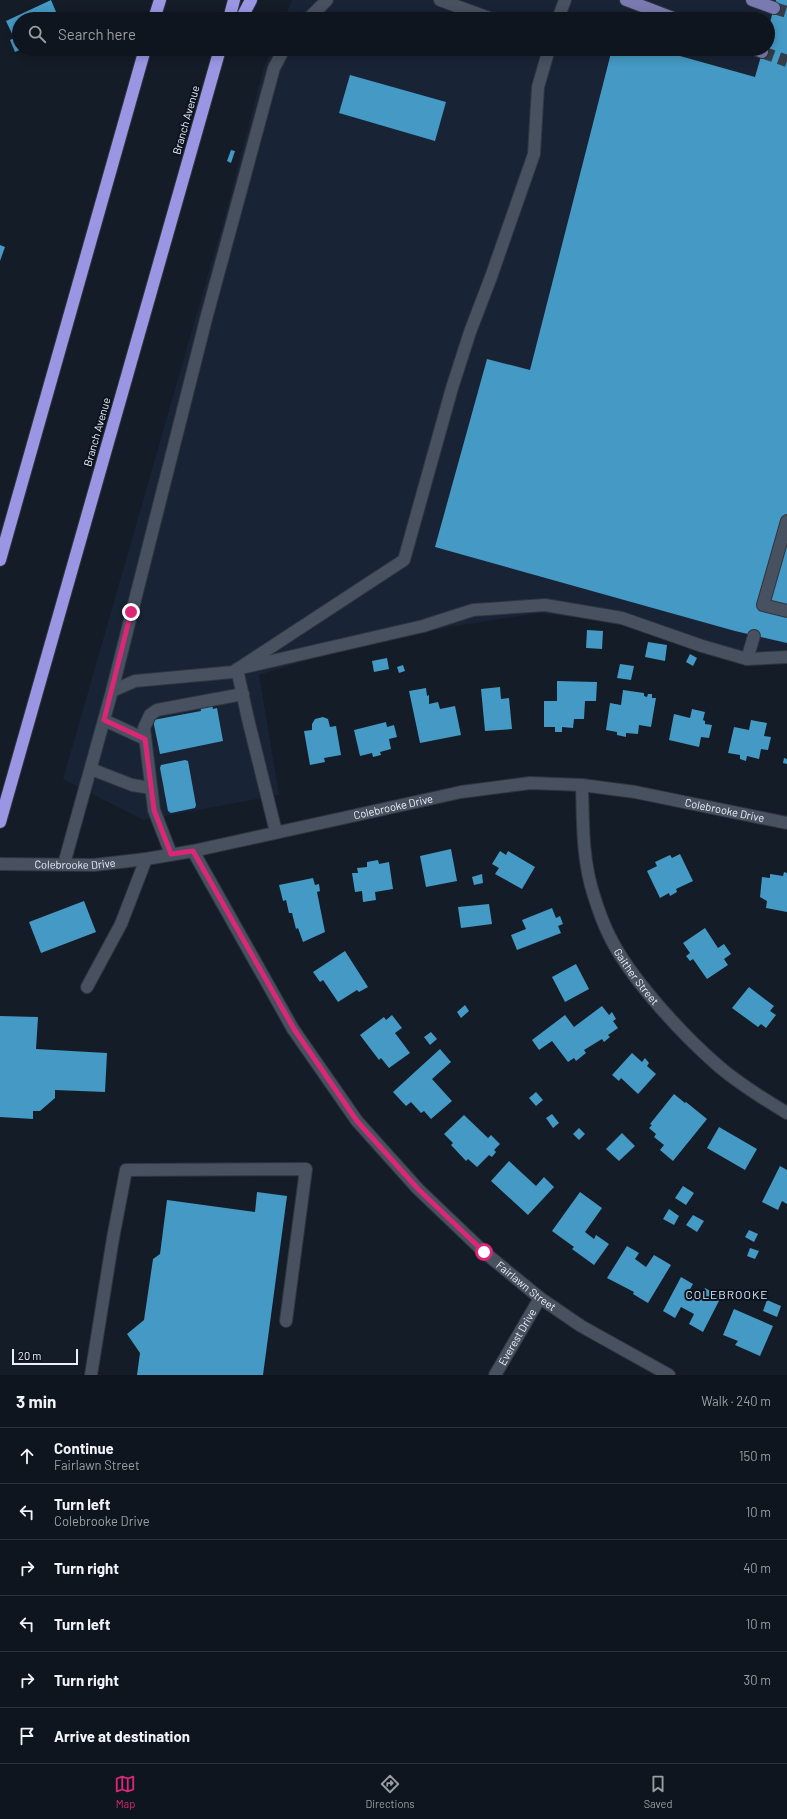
<!DOCTYPE html>
<html lang="en">
<head>
<meta charset="utf-8">
<style>
	:root { --surface:#0f151e; --page:#1d222b; --text:#f1f3f6; --muted:#9b9fa4; --line:#2f343c; --accent:#db2777 }
	body { margin:0; font-family:Barlow,sans-serif; background:var(--page); color:var(--text) }
	.scale { position:absolute; left:12px; bottom:10px; width:66px; box-sizing:border-box; padding-left:4px; border:2px solid #eaf0f9; border-top:0; font-size:11px; line-height:14px; white-space:nowrap; color:#eaf0f9; -webkit-text-stroke:3px #0b131f; paint-order:stroke }
	.stop { position:absolute; width:12px; height:12px; margin:-9px; border:3px solid #db2777; border-radius:50%; background:#fff }
	.stop.end { background:#db2777; border-color:#fff; box-shadow:0 1px 4px #0008 }
	.list { margin:0; padding:0; list-style:none }
	h2 { display:flex; justify-content:space-between; align-items:center; height:52px; margin:0; padding:0 16px; font-size:17px }
	h2 small { font-size:13px; font-weight:400; color:var(--muted) }
	.list li { display:grid; grid-template-columns:26px 1fr auto; gap:12px; align-items:center; box-sizing:border-box; height:56px; padding:0 16px; border-top:1px solid var(--line) }
	.list b { display:block; font-size:15px; white-space:nowrap }
	.list p { margin:0; font-size:13px; white-space:nowrap; color:var(--muted) }
	.list em { font-size:13px; font-style:normal; color:var(--muted) }
	.icon { flex:none; width:22px; height:22px; fill:none; stroke:currentColor; stroke-width:2; stroke-linecap:round; stroke-linejoin:round }
	.map { position:relative; flex:none; width:787px; height:1375px; overflow:hidden }
	.search { position:absolute; background:var(--surface); box-shadow:0 2px 10px #0003; left:12px; right:12px; top:12px; height:44px; display:flex; align-items:center; gap:10px; box-sizing:border-box; padding:0 14px; border-radius:22px; color:var(--muted); font-size:15px }
	.sheet { height:388px; background:var(--surface) }
	nav { display:flex; justify-content:space-around; align-items:center; box-sizing:border-box; height:56px; border-top:1px solid var(--line); background:var(--surface); font-size:11px; color:var(--muted) }
	nav a { display:grid; justify-items:center; gap:2px }
	nav .on { color:var(--accent) }
	.map>svg:first-child { display:block }
	.built { fill:#182335 }
	.building { fill:#449ac4 }
	.lines { fill:none; stroke-linecap:round; stroke-linejoin:round }
	.major-tunnel { stroke:#343c47; stroke-width:12; stroke-dasharray:12 6; stroke-linecap:butt }
	.minor-casing { stroke:#30353f; stroke-width:14 }
	.major-casing { stroke:#30353f; stroke-width:14 }
	.highway-casing { stroke:#30353f; stroke-width:14 }
	.minor { stroke:#47515f; stroke-width:12 }
	.major { stroke:#797aaf; stroke-width:12 }
	.highway { stroke:#9a96e4; stroke-width:12 }
	.route { stroke:#db2777; stroke-width:5 }
	.labels { text-anchor:middle; stroke-width:4; stroke-linejoin:round; paint-order:stroke }
	.street-label { font-size:11px; fill:#eaf0f9; stroke:#0b131f }
	.neighbourhood-label { font-size:12px; letter-spacing:1px; fill:#d8e4f5; stroke:#0b131f }
</style>
</head>
<body>
<div class="map">
<svg width="787" height="1375" viewBox="0 0 787 1375">
	<rect width="100%" height="100%" fill="#141c28"/>
	<polygon class="built" points="292,0 787,0 787,663 621,623 539,613 455,626 347,647 259,675 279,795 143,820 63,779 225,216 264,67 272,49 768,49 768,19 284,19"/>
	<g class="building">
		<polygon points="51,0 59,19 19,19 19,49 22,49 15,52 10,40 14,38 6,21"/>
		<polygon points="776,0 787,0 787,643 735,631 435,547 487,359 530,370 612,49 655,49 755,77 763,49 768,49 768,30"/>
		<polygon points="350,75 446,102 435,141 339,113"/>
		<polygon points="231,150 235,151 231,163 227,161"/>
		<polygon points="0,245 5,247 0,261"/>
		<polygon points="587,630 603,631 602,649 586,648"/>
		<polygon points="648,642 667,645 665,661 645,657"/>
		<polygon points="690,654 697,658 693,666 686,662"/>
		<polygon points="387,658 389,669 374,672 372,661"/>
		<polygon points="620,664 634,666 631,680 617,678"/>
		<polygon points="403,665 405,671 399,673 397,667"/>
		<polygon points="557,681 597,682 596,701 585,701 584,719 574,719 573,728 562,727 562,732 555,732 555,727 544,727 544,701 557,701"/>
		<polygon points="500,687 501,699 509,698 512,729 485,731 481,689"/>
		<polygon points="426,688 427,696 429,695 429,704 438,702 440,709 455,706 461,735 420,743 409,691"/>
		<polygon points="623,690 644,693 644,696 647,697 648,694 652,694 652,698 656,698 651,727 639,725 638,734 626,733 626,737 617,735 617,732 606,730 610,703 621,705"/>
		<polygon points="211,701 213,709 217,708 223,741 160,754 153,720 201,711 200,704"/>
		<polygon points="692,709 705,712 703,720 705,721 705,724 712,725 709,738 701,737 699,747 669,740 674,714 690,718"/>
		<polygon points="323,717 328,719 330,727 336,726 341,755 324,758 325,762 310,765 304,731 312,730 312,724 315,719"/>
		<polygon points="751,720 767,723 764,736 771,737 768,750 761,749 759,759 747,756 746,761 740,759 740,755 728,753 734,727 749,730"/>
		<polygon points="386,722 387,727 394,725 397,737 389,739 391,749 380,752 381,755 373,757 372,753 360,756 354,730"/>
		<polygon points="784,758 787,759 787,764 783,763"/>
		<polygon points="185,760 188,761 196,805 195,808 171,813 168,811 160,768 161,765"/>
		<polygon points="451,849 457,881 426,887 420,856"/>
		<polygon points="500,851 506,855 508,851 535,867 522,889 495,874 499,868 492,864"/>
		<polygon points="680,854 693,881 676,889 677,892 670,896 669,893 660,898 647,871 657,866 655,862 670,855 672,858"/>
		<polygon points="378,860 379,864 389,862 393,889 375,892 376,900 363,902 362,891 355,892 352,873 358,873 357,868 367,867 367,862"/>
		<polygon points="784,872 787,873 787,912 766,908 767,901 760,897 762,877 770,878 770,874 783,876"/>
		<polygon points="482,874 483,883 474,885 472,877"/>
		<polygon points="313,878 315,885 319,884 320,891 317,892 325,932 303,942 298,928 296,929 292,913 289,913 286,900 283,901 279,885"/>
		<polygon points="84,901 96,932 41,953 29,922"/>
		<polygon points="489,904 492,924 461,928 458,907"/>
		<polygon points="552,908 556,918 560,916 563,924 558,926 561,933 517,950 511,935 526,929 522,920"/>
		<polygon points="705,928 718,948 724,944 731,954 724,959 728,965 707,979 693,959 690,961 686,956 690,953 683,943"/>
		<polygon points="345,951 368,987 359,992 357,990 338,1002 323,980 320,982 313,972"/>
		<polygon points="576,964 589,989 565,1002 552,977"/>
		<polygon points="749,987 774,1006 770,1011 776,1015 766,1028 761,1024 758,1027 732,1008"/>
		<polygon points="465,1005 469,1011 461,1018 457,1012"/>
		<polygon points="602,1006 609,1015 612,1012 616,1019 613,1021 618,1028 608,1035 610,1037 604,1042 602,1039 584,1050 586,1053 576,1061 574,1058 568,1062 552,1041 539,1050 532,1040 565,1015 574,1027"/>
		<polygon points="392,1015 402,1028 395,1033 410,1053 389,1068 381,1058 379,1060 360,1035 384,1017 386,1020"/>
		<polygon points="0,1016 38,1017 36,1049 107,1053 105,1092 55,1090 55,1098 40,1111 33,1111 33,1119 0,1117"/>
		<polygon points="431,1032 437,1039 430,1045 424,1037"/>
		<polygon points="440,1049 451,1062 432,1079 452,1101 431,1119 424,1111 421,1113 411,1102 406,1106 393,1092"/>
		<polygon points="632,1053 642,1062 645,1058 649,1063 647,1066 656,1074 638,1094 621,1078 619,1081 612,1075"/>
		<polygon points="536,1092 543,1100 536,1106 529,1098"/>
		<polygon points="674,1094 685,1103 686,1102 707,1119 673,1161 660,1150 664,1145 654,1137 656,1134 649,1128 652,1125 650,1124"/>
		<polygon points="552,1114 559,1123 553,1128 546,1118"/>
		<polygon points="464,1115 488,1138 491,1135 500,1144 494,1150 496,1152 492,1157 489,1155 477,1167 468,1159 466,1161 451,1145 453,1143 444,1134"/>
		<polygon points="719,1127 757,1149 745,1170 707,1148"/>
		<polygon points="579,1128 585,1134 579,1140 573,1134"/>
		<polygon points="622,1133 635,1146 619,1161 606,1149"/>
		<polygon points="509,1161 536,1186 544,1177 554,1187 528,1215 491,1181"/>
		<polygon points="780,1166 787,1170 787,1204 782,1201 778,1210 762,1202"/>
		<polygon points="683,1186 694,1193 686,1205 675,1198"/>
		<polygon points="257,1192 287,1196 263,1375 137,1375 140,1353 127,1334 144,1320 153,1259 160,1254 167,1200 255,1212"/>
		<polygon points="580,1192 602,1208 585,1232 594,1239 596,1235 609,1244 594,1265 572,1249 574,1247 552,1231"/>
		<polygon points="669,1209 679,1216 674,1225 663,1219"/>
		<polygon points="693,1215 704,1221 697,1232 686,1225"/>
		<polygon points="749,1230 758,1234 754,1242 745,1237"/>
		<polygon points="627,1246 639,1253 635,1259 646,1267 654,1255 671,1265 648,1303 633,1294 634,1292 607,1278"/>
		<polygon points="750,1248 759,1251 755,1259 747,1256"/>
		<polygon points="681,1277 693,1284 689,1291 701,1297 705,1288 721,1297 703,1332 689,1324 694,1314 681,1307 675,1318 663,1311"/>
		<polygon points="767,1300 781,1306 777,1317 763,1311"/>
		<polygon points="734,1309 773,1326 760,1356 735,1345 738,1341 723,1335"/>
	</g>
	<g class="lines">
		<g class="major-tunnel">
			<polyline points="774,8 787,12"/>
			<polyline points="762,52 787,61"/>
		</g>
		<defs>
			<g id="minor">
				<polyline points="440,0 492,19"/>
				<polyline points="308,19 327,0"/>
				<polyline points="558,19 565,0"/>
				<polyline points="787,521 763,605 787,611"/>
				<polyline points="747,659 754,636"/>
				<polyline points="112,691 135,681 233,672 404,560 452,388 470,332 491,277 534,154 538,87 549,49"/>
				<polyline points="104,720 145,739"/>
				<polyline points="91,769 132,785 151,788"/>
				<path id="s1" d="M582,785C583,822 582,860 594,896C598,909 603,923 609,935C629,977 680,1032 715,1063C736,1082 762,1098 787,1113"/>
				<polyline points="276,832 248,719 237,669 423,626 473,610 545,605 622,618 702,646 747,659 787,657"/>
				<path id="s2" d="M193,851L293,1029L357,1121L418,1189L484,1252L540,1298L581,1326L669,1375"/>
				<polyline points="171,854 154,810 144,728 150,715 157,710 243,694"/>
				<path id="s3" d="M0,864L94,865L146,859L193,851L461,792L530,783L582,785L635,792L787,823"/>
				<polyline points="64,864 112,691 206,319 274,68 284,49"/>
				<polyline points="87,987 121,924 146,859"/>
				<polyline points="91,1375 113,1238 126,1170 306,1169 286,1321"/>
				<path id="s4" d="M495,1375L540,1298"/>
			</g>
			<g id="major">
				<polyline points="626,0 676,19"/>
				<polyline points="752,0 774,8"/>
				<polyline points="754,49 762,52"/>
			</g>
			<g id="highway">
				<polyline points="154,19 160,0"/>
				<polyline points="229,19 234,0"/>
				<polyline points="241,19 251,0"/>
				<polyline points="0,560 145,49"/>
				<polyline points="0,822 220,49"/>
			</g>
		</defs>
		<use href="#minor" class="minor-casing"/>
		<use href="#major" class="major-casing"/>
		<use href="#highway" class="highway-casing"/>
		<use href="#minor" class="minor"/>
		<use href="#major" class="major"/>
		<use href="#highway" class="highway"/>
	</g>
	<g class="lines">
		<polyline class="route" points="131,612 104,720 145,739 154,810 171,854 193,851 294,1029 357,1121 418,1189 484,1252"/>
	</g>
	<g class="labels">
		<g class="street-label">
			<text transform="translate(186 120) rotate(-74)" y="4">Branch Avenue</text>
			<text transform="translate(97 432) rotate(-74)" y="4">Branch Avenue</text>
			<text dy="4" stroke="none"><textPath href="#s3" startOffset="399">Colebrooke Drive</textPath></text>
			<text dy="4" stroke="none"><textPath href="#s3" startOffset="735">Colebrooke Drive</textPath></text>
			<text dy="4" stroke="none"><textPath href="#s3" startOffset="75">Colebrooke Drive</textPath></text>
			<text dy="4" stroke="none"><textPath href="#s1" startOffset="204">Gaither Street</textPath></text>
			<text dy="4" stroke="none"><textPath href="#s2" startOffset="553">Fairlawn Street</textPath></text>
			<text dy="4" stroke="none"><textPath href="#s4" startOffset="44">Everest Drive</textPath></text>
		</g>
		<g class="neighbourhood-label">
			<text x="727" y="1299">COLEBROOKE</text>
		</g>
	</g>
</svg>
<div class="scale">20 m</div>
<div class="stop" style="left:484px;top:1252px"></div>
<div class="stop end" style="left:131px;top:612px"></div>
<div class="search"><svg class="icon" aria-label="search" viewBox="0 0 24 24"><circle cx="10" cy="10" r="6"/><path d="M15 15l6 6"/></svg>Search here</div>
</div>
<section class="sheet">
<h2>3 min<small>Walk · 240 m</small></h2>
<ul class="list">
<li><svg class="icon" aria-label="ahead" viewBox="0 0 24 24"><path d="M12 20V5M6 11l6-6 6 6"/></svg><div><b>Continue</b><p>Fairlawn Street</p></div><em>150 m</em></li>
<li><svg class="icon" aria-label="left" viewBox="0 0 24 24"><path d="M17 20v-9H6M10 6l-5 5 5 5"/></svg><div><b>Turn left</b><p>Colebrooke Drive</p></div><em>10 m</em></li>
<li><svg class="icon" aria-label="right" viewBox="0 0 24 24"><path d="M7 20v-9h11M14 6l5 5-5 5"/></svg><div><b>Turn right</b></div><em>40 m</em></li>
<li><svg class="icon" aria-label="left" viewBox="0 0 24 24"><path d="M17 20v-9H6M10 6l-5 5 5 5"/></svg><div><b>Turn left</b></div><em>10 m</em></li>
<li><svg class="icon" aria-label="right" viewBox="0 0 24 24"><path d="M7 20v-9h11M14 6l5 5-5 5"/></svg><div><b>Turn right</b></div><em>30 m</em></li>
<li><svg class="icon" aria-label="arrive" viewBox="0 0 24 24"><path d="M6 21V4h12l-3 4 3 4H6"/></svg><div><b>Arrive at destination</b></div></li>
</ul>
</section>
<nav>
<a class="on"><svg class="icon" aria-label="map" viewBox="0 0 24 24"><path d="M3 6l6-2 6 2 6-2v14l-6 2-6-2-6 2zM9 4v14M15 6v14"/></svg>Map</a>
<a><svg class="icon" aria-label="directions" viewBox="0 0 24 24"><path d="M12 3l9 9-9 9-9-9zM9 14v-3h6M13 9l2 2-2 2"/></svg>Directions</a>
<a><svg class="icon" aria-label="saved" viewBox="0 0 24 24"><path d="M7 4h10v16l-5-4-5 4z"/></svg>Saved</a>
</nav>
</body>
</html>
